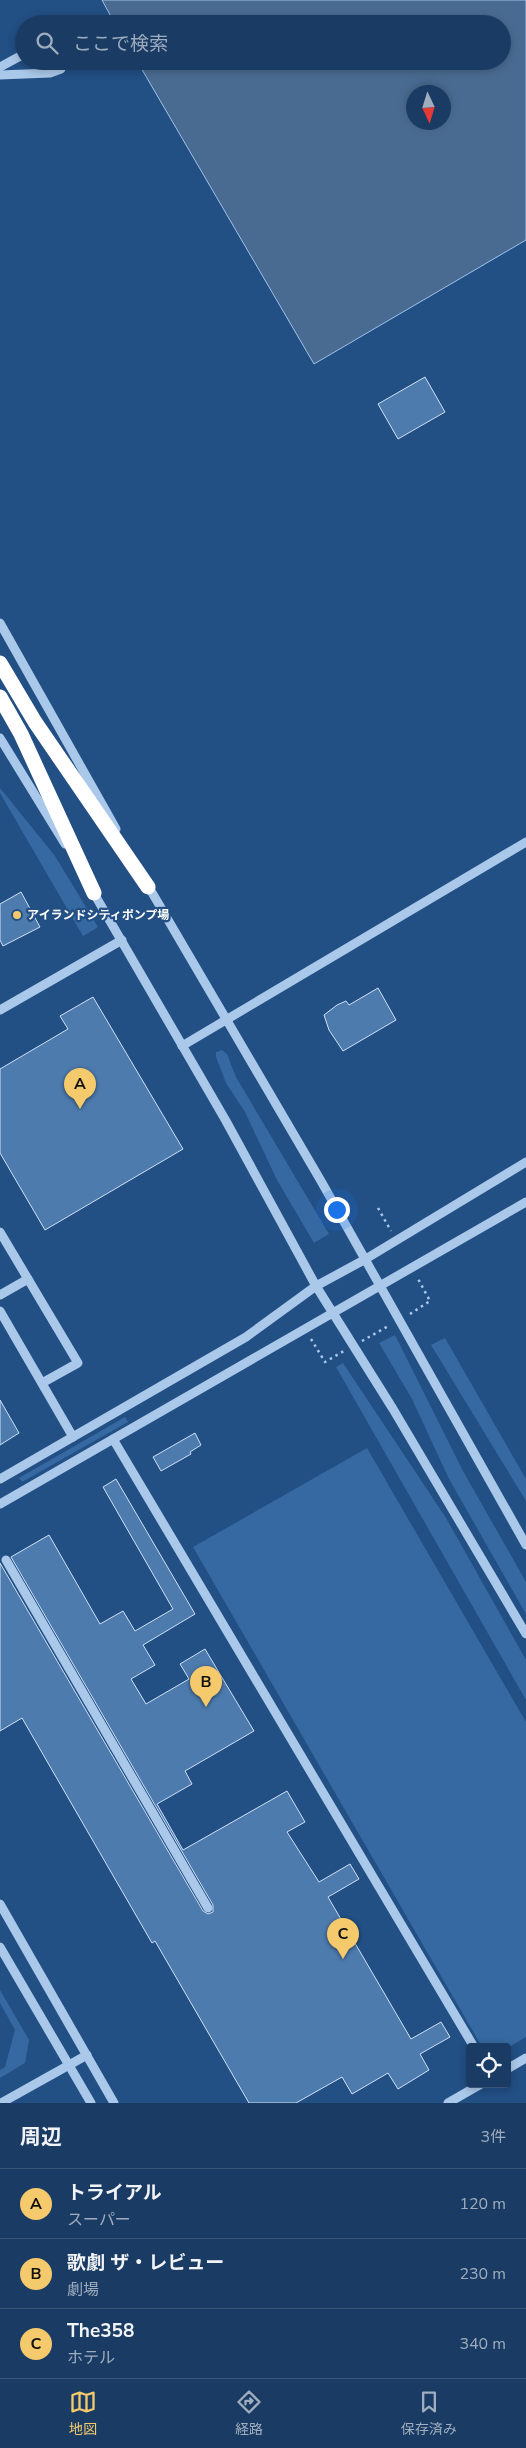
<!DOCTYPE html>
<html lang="ja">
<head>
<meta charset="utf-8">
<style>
	:root { --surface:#1a3b63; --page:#27466c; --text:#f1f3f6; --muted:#9fadbe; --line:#385578; --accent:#f5ca6c }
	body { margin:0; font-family:"Nunito Sans","Noto Sans JP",sans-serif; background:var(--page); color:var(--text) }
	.controls { position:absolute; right:15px; bottom:15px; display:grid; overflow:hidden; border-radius:5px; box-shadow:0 2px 8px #0003 }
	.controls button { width:45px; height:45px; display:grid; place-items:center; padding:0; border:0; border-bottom:1px solid var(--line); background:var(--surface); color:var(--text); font:25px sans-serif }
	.compass { position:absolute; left:406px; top:85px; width:45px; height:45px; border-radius:50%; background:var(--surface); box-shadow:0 2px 8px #0003; rotate:176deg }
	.you { position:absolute; left:336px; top:1209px; width:18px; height:18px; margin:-12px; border:4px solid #fff; border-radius:50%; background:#1a73e8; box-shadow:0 0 0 8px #1a73e833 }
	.badge { display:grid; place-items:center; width:32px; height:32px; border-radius:50%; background:var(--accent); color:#111; font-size:16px; font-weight:700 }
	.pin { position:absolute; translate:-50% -41px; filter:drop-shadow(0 1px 2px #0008) }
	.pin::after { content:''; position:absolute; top:26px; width:18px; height:15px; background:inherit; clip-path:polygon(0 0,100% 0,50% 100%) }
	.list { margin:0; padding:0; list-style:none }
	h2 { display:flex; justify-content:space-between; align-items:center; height:65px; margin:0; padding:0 20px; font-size:21px }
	h2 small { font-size:16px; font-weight:400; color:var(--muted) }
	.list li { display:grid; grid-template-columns:32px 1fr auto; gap:15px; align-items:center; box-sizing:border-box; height:70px; padding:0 20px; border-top:1px solid var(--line) }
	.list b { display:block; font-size:19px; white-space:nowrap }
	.list p { margin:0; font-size:16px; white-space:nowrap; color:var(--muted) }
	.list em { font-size:16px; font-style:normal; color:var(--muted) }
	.icon { flex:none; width:28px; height:28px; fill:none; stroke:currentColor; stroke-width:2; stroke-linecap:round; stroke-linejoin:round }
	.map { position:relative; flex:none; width:526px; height:2103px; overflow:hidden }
	.search { position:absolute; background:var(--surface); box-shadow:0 2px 8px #0003; left:15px; right:15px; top:15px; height:55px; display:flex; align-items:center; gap:12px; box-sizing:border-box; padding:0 18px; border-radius:28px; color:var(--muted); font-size:19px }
	.sheet { height:275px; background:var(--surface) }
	nav { display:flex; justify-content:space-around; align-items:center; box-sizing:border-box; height:70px; border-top:1px solid var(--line); background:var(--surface); font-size:14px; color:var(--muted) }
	nav a { display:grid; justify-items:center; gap:2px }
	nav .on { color:var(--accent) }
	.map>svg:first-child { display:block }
	.green { fill:#3669a1 }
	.water { fill:#4a6b91; stroke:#9ec3ea; fill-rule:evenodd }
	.building { fill:#4e7bae; stroke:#cee1f7 }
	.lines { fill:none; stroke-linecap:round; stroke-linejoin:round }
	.path { stroke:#aac8e9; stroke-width:2.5; stroke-dasharray:2.5 4; stroke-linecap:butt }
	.minor { stroke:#aac8e9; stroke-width:9 }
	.highway { stroke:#fff; stroke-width:15 }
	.poi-dot { fill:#f5ca6c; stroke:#224f84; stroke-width:2 }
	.labels { text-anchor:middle; stroke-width:4.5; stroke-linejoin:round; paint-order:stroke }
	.poi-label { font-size:12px; font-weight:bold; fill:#fff; stroke:#224f84; text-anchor:start }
</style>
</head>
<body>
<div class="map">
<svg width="526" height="2103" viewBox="0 0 526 2103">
	<rect width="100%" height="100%" fill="#224f84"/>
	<g class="green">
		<polygon points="0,788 55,856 98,927 83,936 0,793"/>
		<polygon points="222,1050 227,1054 236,1077 329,1234 314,1243 277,1180 245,1112 226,1083 216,1057 216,1052"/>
		<polygon points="395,1335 463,1471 526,1582 526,1614 449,1479 412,1399 379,1343"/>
		<polygon points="445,1338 526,1479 526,1501 431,1345"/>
		<polygon points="343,1363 446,1518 526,1660 526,1700 336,1367"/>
		<polygon points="125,1417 128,1422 22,1482 19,1478"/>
		<polygon points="367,1448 526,1722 526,2037 507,2048 482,2047 193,1547"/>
		<polygon points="0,1990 29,2040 25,2063 0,2078 0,2070 5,2067 15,2030 0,2003"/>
	</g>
	<path class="water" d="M102,0H526V240L314,364L137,61H502V24H115ZM414,92H444V122H414Z"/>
	<g class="building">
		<polygon points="425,377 445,412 398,439 378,404"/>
		<polygon points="21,892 40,927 3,946 0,940 0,904"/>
		<polygon points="378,988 396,1020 343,1051 329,1030 324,1015 337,1005 346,1001 349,1005"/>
		<polygon points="93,997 183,1149 45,1230 0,1153 0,1069 68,1029 60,1016"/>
		<polygon points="0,1400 19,1433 0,1445"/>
		<polygon points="195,1433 201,1445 190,1452 191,1454 161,1471 153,1457"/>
		<polygon points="116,1479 195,1614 143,1645 155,1665 131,1679 146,1704 189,1679 180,1664 205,1649 254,1731 185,1771 192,1784 157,1804 183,1850 287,1791 305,1822 287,1832 319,1882 350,1864 359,1879 328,1897 411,2039 441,2022 450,2037 420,2054 429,2070 398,2089 388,2073 352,2094 342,2077 296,2103 249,2103 155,1941 152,1943 22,1718 0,1731 0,1563 203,1911 208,1914 213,1912 213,1905 11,1557 49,1535 100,1624 123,1611 135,1631 173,1609 103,1487"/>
	</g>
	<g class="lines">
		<g class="path">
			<polyline points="378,1208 391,1231"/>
			<polyline points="410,1314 430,1301 417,1277"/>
			<polyline points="311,1339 325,1362 344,1351"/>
			<polyline points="362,1341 390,1325"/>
		</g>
		<g class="minor">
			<polyline points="0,67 24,54"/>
			<polyline points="0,75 50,73 61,69 63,61"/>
			<polyline points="0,623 116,829"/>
			<polyline points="0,738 65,844"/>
			<polyline points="147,884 321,1181 526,1545"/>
			<polyline points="92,890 226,1121 316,1286 393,1409 526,1634"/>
			<polyline points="0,1010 122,940"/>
			<polyline points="182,1046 526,842"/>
			<polyline points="0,1232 78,1363 42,1383"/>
			<polyline points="0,1295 28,1279"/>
			<polyline points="0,1311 73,1437"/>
			<polyline points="113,1439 474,2047"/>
			<polyline points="0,1479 246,1337 316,1286 364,1260 526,1162"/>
			<polyline points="0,1504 526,1202"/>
			<polyline points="6,1560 208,1908"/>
			<polyline points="0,1904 114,2103"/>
			<polyline points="0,1947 91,2103"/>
			<polyline points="507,2069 526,2058"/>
			<polyline points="1,2103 87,2055"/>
			<polyline points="448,2103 481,2084"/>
		</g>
		<g class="highway">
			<polyline points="0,663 35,722 148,887"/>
			<polyline points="0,697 21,734 94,893"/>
		</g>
	</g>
	<circle class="poi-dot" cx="17" cy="915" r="5"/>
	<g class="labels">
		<g class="poi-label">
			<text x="27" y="919">アイランドシティポンプ場</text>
		</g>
	</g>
</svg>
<div class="controls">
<button><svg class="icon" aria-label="locate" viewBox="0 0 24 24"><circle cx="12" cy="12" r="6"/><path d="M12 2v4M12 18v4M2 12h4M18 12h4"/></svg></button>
</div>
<svg class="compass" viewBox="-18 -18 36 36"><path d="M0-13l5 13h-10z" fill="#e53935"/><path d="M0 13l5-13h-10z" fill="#9fadbe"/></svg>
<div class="you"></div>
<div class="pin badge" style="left:80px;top:1109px">A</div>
<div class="pin badge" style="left:206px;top:1707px">B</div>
<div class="pin badge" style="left:343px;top:1959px">C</div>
<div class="search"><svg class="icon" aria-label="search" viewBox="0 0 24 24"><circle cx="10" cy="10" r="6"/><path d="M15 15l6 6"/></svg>ここで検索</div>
</div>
<section class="sheet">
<h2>周辺<small>3件</small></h2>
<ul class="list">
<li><span class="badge">A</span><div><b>トライアル</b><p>スーパー</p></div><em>120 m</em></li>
<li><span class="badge">B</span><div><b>歌劇 ザ・レビュー</b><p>劇場</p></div><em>230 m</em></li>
<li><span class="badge">C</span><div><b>The358</b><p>ホテル</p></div><em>340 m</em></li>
</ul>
</section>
<nav>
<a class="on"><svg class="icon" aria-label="map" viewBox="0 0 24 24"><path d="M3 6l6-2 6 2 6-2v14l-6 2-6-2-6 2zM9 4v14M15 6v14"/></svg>地図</a>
<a><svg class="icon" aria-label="directions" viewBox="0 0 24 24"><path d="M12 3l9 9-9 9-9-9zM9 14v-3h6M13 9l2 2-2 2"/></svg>経路</a>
<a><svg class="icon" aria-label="saved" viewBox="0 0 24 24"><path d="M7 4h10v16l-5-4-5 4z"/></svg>保存済み</a>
</nav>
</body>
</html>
